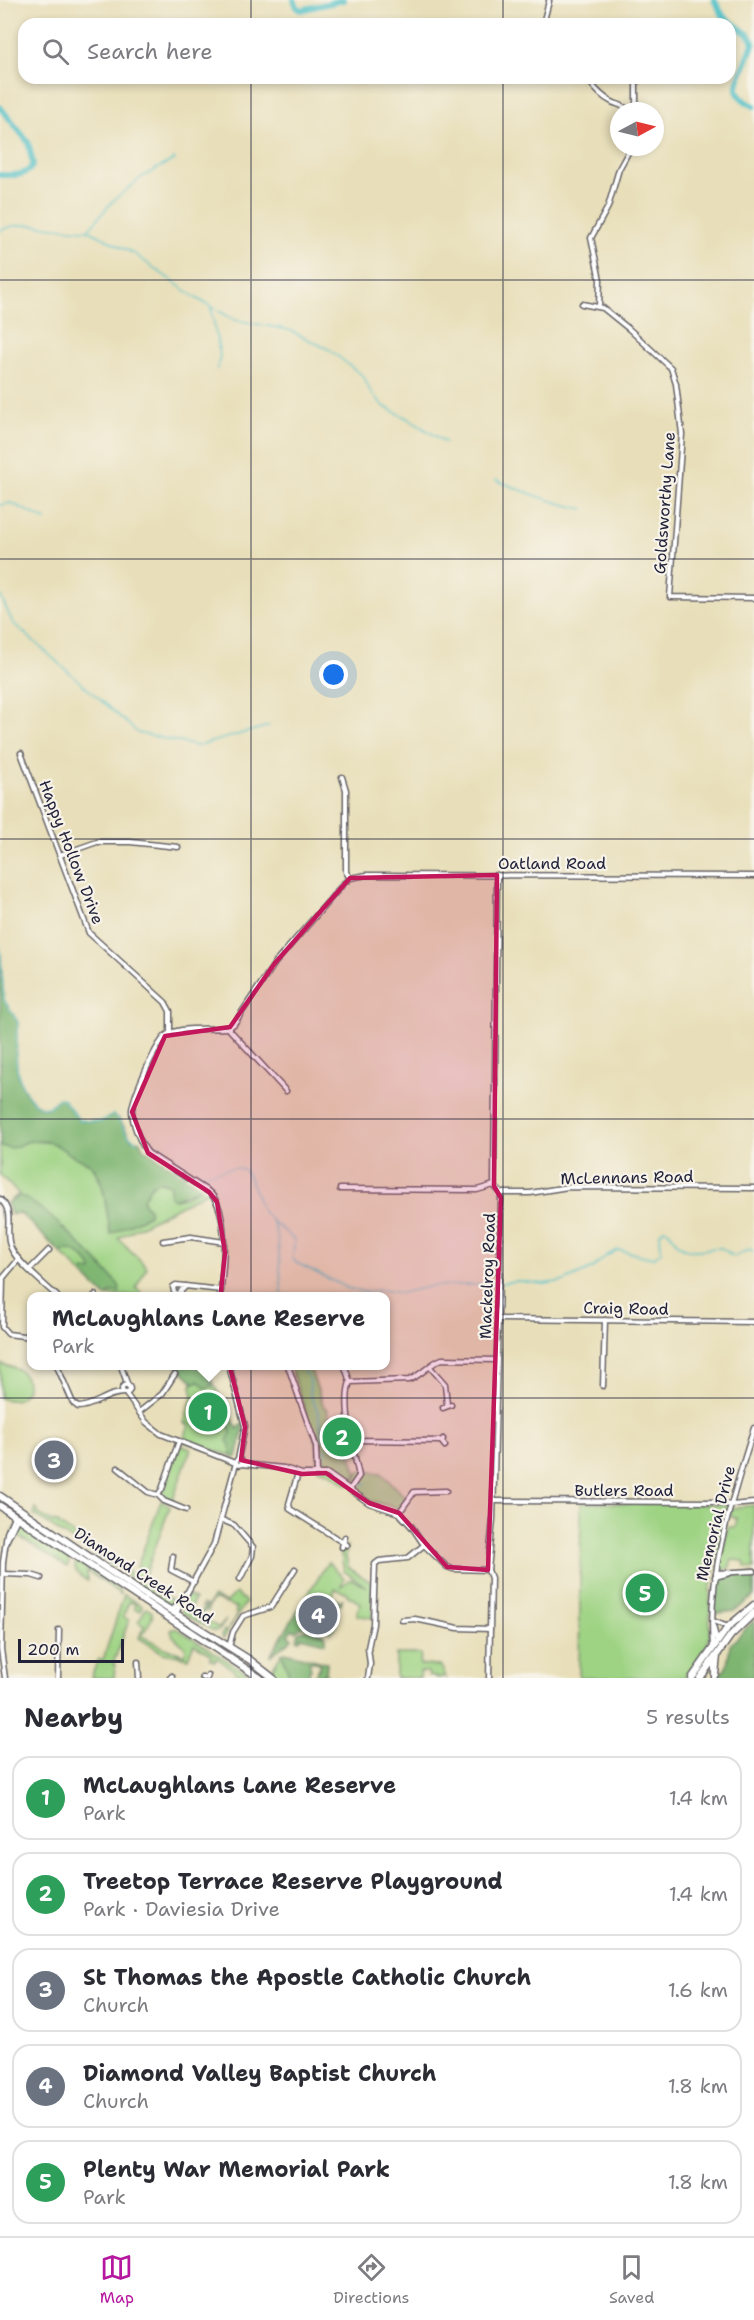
<!DOCTYPE html>
<html lang="en">
<head>
<meta charset="utf-8">
<style>
	:root { --surface:#fff; --page:#f7f7f7; --text:#2b2b33; --muted:#7c7c81; --line:#e1e1e2; --accent:#b5179e }
	body { margin:0; font-family:"Shantell Sans",sans-serif; background:var(--page); color:var(--text) }
	.compass { position:absolute; left:610px; top:102px; width:54px; height:54px; border-radius:50%; background:var(--surface); box-shadow:0 3px 9px #0003; rotate:83deg }
	.scale { position:absolute; left:18px; bottom:15px; width:106px; box-sizing:border-box; padding-left:6px; border:3px solid #22223b; border-top:0; font-size:16px; line-height:21px; white-space:nowrap; color:#22223b; -webkit-text-stroke:4px #f7f3e8; paint-order:stroke }
	.you { position:absolute; left:334px; top:675px; width:21px; height:21px; margin:-15px; border:4px solid #fff; border-radius:50%; background:#1a73e8; box-shadow:0 0 0 9px #1a73e833 }
	.badge { display:grid; place-items:center; width:39px; height:39px; border-radius:50%; background:var(--accent); color:#fff; font-size:20px; font-weight:700 }
	.pin { position:absolute; translate:-50% -50%; border:3px solid #fff; box-shadow:0 2px 6px #0006 }
	.popup { position:absolute; left:27px; top:1292px; width:363px; height:78px; box-sizing:border-box; display:grid; place-content:center; border-radius:12px; background:var(--surface); filter:drop-shadow(0 2px 4px #0005); font-size:20px; white-space:nowrap; color:var(--muted) }
	.popup b { font-size:22px; color:var(--text) }
	.popup::after { content:''; position:absolute; left:50%; top:100%; margin-left:-12px; border:12px solid transparent; border-top-color:var(--surface) }
	.list { margin:0; padding:0; list-style:none }
	h2 { display:flex; justify-content:space-between; align-items:center; height:78px; margin:0; padding:0 24px; font-size:26px }
	h2 small { font-size:20px; font-weight:400; color:var(--muted) }
	.list li { display:grid; grid-template-columns:39px 1fr auto; gap:18px; align-items:center; box-sizing:border-box; height:84px; margin:0 12px 12px; padding:0 12px; border:2px solid var(--line); border-radius:18px }
	.list b { display:block; font-size:22px; white-space:nowrap }
	.list p { margin:0; font-size:20px; white-space:nowrap; color:var(--muted) }
	.list em { font-size:20px; font-style:normal; color:var(--muted) }
	.icon { flex:none; width:33px; height:33px; fill:none; stroke:currentColor; stroke-width:2; stroke-linecap:round; stroke-linejoin:round }
	.map { position:relative; flex:none; width:754px; height:1678px; overflow:hidden }
	.search { position:absolute; background:var(--surface); box-shadow:0 3px 9px #0003; left:18px; right:18px; top:18px; height:66px; display:flex; align-items:center; gap:15px; box-sizing:border-box; padding:0 21px; border-radius:18px; color:var(--muted); font-size:22px }
	.sheet { height:558px; background:var(--surface) }
	nav { display:flex; justify-content:space-around; align-items:center; box-sizing:border-box; height:84px; border-top:2px solid var(--line); background:var(--surface); font-size:16px; color:var(--muted) }
	nav a { display:grid; justify-items:center; gap:3px }
	nav .on { color:var(--accent) }
	.map>svg:first-child { display:block }
	.green { fill:#9ed383; stroke:#607a5f; stroke-width:1.5 }
	.forest { fill:#7eb571; stroke:#506c56; stroke-width:1.5 }
	.lines { fill:none; stroke-linecap:round; stroke-linejoin:round }
	.stream { stroke:#53c1c8; stroke-width:1.5 }
	.river { stroke:#53c1c8; stroke-width:6 }
	.street-casing { stroke:#676467; stroke-width:7 }
	.primary-casing { stroke:#676467; stroke-width:9 }
	.street { stroke:#fff; stroke-width:4 }
	.primary { stroke:#fff; stroke-width:6 }
	.marked { fill:#c2185b; fill-opacity:0.2; stroke:#c2185b; stroke-width:4.5; stroke-linejoin:round }
	.grid { fill:none; stroke:#22223b; stroke-width:1.5; stroke-opacity:0.55 }
	.labels { text-anchor:middle; stroke-width:4.5; stroke-linejoin:round; paint-order:stroke }
	.street-label { font-size:16px; fill:#22223b; stroke:#f7f3e8 }
</style>
</head>
<body>
<div class="map">
<svg width="754" height="1678" viewBox="0 0 754 1678">
	<rect width="100%" height="100%" fill="#f7f3e8"/>
	<filter id="ink" filterUnits="userSpaceOnUse"><feTurbulence type="fractalNoise" baseFrequency=".0167" numOctaves="2"/><feDisplacementMap in="SourceGraphic" scale="12" xChannelSelector="R" yChannelSelector="G"/><feConvolveMatrix kernelMatrix="1 2 1 2 8 2 1 2 1" color-interpolation-filters="sRGB"/></filter>
	<filter id="wash" filterUnits="userSpaceOnUse"><feTurbulence type="fractalNoise" baseFrequency=".008" numOctaves="4" result="noise"/><feDisplacementMap in="SourceGraphic" scale="24" xChannelSelector="R" yChannelSelector="G"/><feGaussianBlur stdDeviation="1.35" result="paint"/><feColorMatrix in="noise" values="0 0 0 0 0 0 0 0 0 0 0 0 0 0 0 0 0 1.4 0 .05"/><feComposite in="paint" operator="in"/></filter>
	<g filter="url(#wash)">
		<rect width="100%" height="100%" fill="#e8dfba"/>
		<g class="green">
			<path d="M29,1141L57,1143L74,1156L92,1165L102,1185L111,1234L149,1215V1209C148,1208 143,1202 143,1201C142,1195 153,1184 157,1181L170,1185V1196L174,1199L185,1197L201,1188L206,1192L118,1238L147,1267L136,1288L145,1296H105L20,1213L11,1214L7,1203L19,1194L0,1175V1146C12,1149 19,1145 29,1141Z"/>
			<path d="M0,1364C15,1367 29,1371 27,1389C21,1401 12,1402 0,1398Z"/>
			<polygon points="177,1366 204,1366 238,1429 243,1423 236,1457 183,1441 189,1425 184,1423 193,1396 191,1386 194,1382"/>
			<polygon points="290,1366 309,1366 324,1407 327,1408 331,1426 348,1426 352,1459 357,1474 350,1485 346,1484 329,1472 318,1469 317,1446"/>
			<polygon points="182,1445 191,1448 172,1502 163,1499 161,1495 179,1447"/>
			<polygon points="359,1471 381,1473 407,1499 401,1508 397,1508 370,1501 355,1491 354,1486"/>
			<path d="M161,1501L170,1507L143,1581L177,1603C165,1609 157,1595 150,1591L148,1593L120,1571L122,1568L134,1575Z"/>
			<polygon points="581,1503 704,1504 725,1505 728,1508 710,1590 710,1636 707,1645 684,1678 579,1678"/>
			<polygon points="754,1505 754,1569 745,1567 744,1561 732,1560 729,1569 722,1570 719,1566 728,1527 735,1527 737,1519 730,1516 732,1508"/>
			<polygon points="36,1508 39,1514 53,1523 54,1521 119,1566 112,1567 34,1515"/>
			<polygon points="19,1523 71,1557 67,1567 12,1532 16,1525"/>
			<polygon points="347,1546 346,1557 349,1568 372,1583 372,1618 357,1615 360,1603 347,1595 347,1593 335,1589 332,1598 316,1593 312,1598 306,1597 328,1562 344,1578 341,1586 351,1579 367,1587 344,1571 340,1548"/>
			<path d="M76,1562H78L119,1590L120,1594L87,1571V1581C81,1577 72,1571 76,1562Z"/>
			<polygon points="236,1593 246,1602 223,1639 222,1634 224,1630 227,1632 238,1614 235,1612 237,1608 216,1600 212,1601 209,1607 202,1604 208,1606 213,1597 226,1603"/>
			<polygon points="124,1595 142,1606 140,1611 134,1608 135,1604 129,1602 123,1617 129,1620 113,1664 115,1665 114,1678 91,1678 98,1659 103,1660"/>
			<polygon points="188,1595 195,1599 189,1609 199,1614 204,1608 201,1606 209,1609 208,1611 205,1610 201,1616 219,1628 226,1620 219,1630 214,1631 182,1613 182,1606"/>
			<polygon points="328,1600 338,1603 334,1618 337,1620 334,1628 330,1632 325,1630 331,1611 325,1609"/>
			<polygon points="146,1608 152,1612 152,1618 142,1636 163,1647 184,1655 186,1648 173,1636 171,1631 172,1629 178,1629 255,1678 244,1678 217,1658 215,1661 210,1659 212,1655 194,1644 188,1658 163,1653 139,1638 144,1626 138,1622"/>
			<polygon points="282,1653 290,1678 280,1678 273,1672 273,1667"/>
			<polygon points="396,1654 421,1654 420,1665 441,1666 446,1678 443,1676 440,1678 429,1676 428,1672 420,1672 420,1678 396,1678"/>
		</g>
		<g class="forest">
			<path d="M0,946L4,1000L18,1022C16,1053 10,1088 42,1108H47L59,1098L63,1099L79,1120L100,1122L114,1115L120,1120L131,1139L140,1141L143,1148L200,1187L199,1189L174,1199L170,1196V1185L160,1181L152,1184L143,1199V1203L149,1209V1215L111,1234C106,1217 106,1175 90,1164C85,1160 78,1159 73,1156C56,1146 57,1141 35,1141C19,1140 20,1152 0,1146Z"/>
			<path d="M18,1196C36,1196 103,1267 118,1284L120,1288L119,1292H111L109,1296H105L82,1274L84,1270L92,1271C92,1264 79,1252 70,1250C66,1249 64,1251 61,1253L20,1213L11,1214L7,1203Z"/>
			<polygon points="177,1366 204,1366 213,1386 206,1388 198,1381 192,1384 193,1382"/>
			<polygon points="221,1401 238,1429 243,1423 244,1427 237,1457 234,1458 231,1457 231,1447 227,1441 231,1432 220,1405"/>
			<path d="M737,1574H754V1596L734,1611L714,1614C713,1591 712,1579 737,1574Z"/>
			<polygon points="316,1593 341,1601 343,1598 341,1604 313,1599 305,1625 296,1631 292,1629 288,1635 292,1638 290,1641 270,1656 306,1597 312,1598"/>
			<polygon points="754,1620 754,1678 718,1678 727,1665 730,1645"/>
			<polygon points="306,1629 324,1634 326,1638 325,1643 301,1637 300,1640 297,1639 299,1632"/>
			<polygon points="285,1652 327,1663 326,1675 323,1674 321,1678 313,1678 321,1665 317,1662 309,1662 311,1669 309,1670 310,1677 290,1678 282,1653"/>
		</g>
		<g class="lines">
			<g class="stream">
				<polyline points="88,230 133,253 196,298 235,320 289,330 330,350 364,377 371,393 385,407 407,418 445,442"/>
				<path d="M0,231C19,218 64,230 88,230L112,202L142,177L175,159"/>
				<polyline points="211,308 220,356 217,369"/>
				<path d="M496,480C525,492 553,503 584,509"/>
				<polyline points="0,505 11,503 46,520"/>
				<polyline points="0,595 13,623 138,733 197,746 269,726"/>
				<path d="M0,946L4,1000L18,1022C16,1051 11,1076 32,1100C36,1105 41,1109 48,1107C53,1105 55,1101 59,1098L63,1099L79,1120L100,1122L114,1115C123,1123 125,1137 137,1141"/>
				<path d="M146,1141C172,1145 172,1166 192,1172C209,1178 226,1164 243,1169C254,1180 255,1198 263,1211C271,1224 285,1229 294,1240L293,1258L295,1262L347,1288L364,1292L382,1290L401,1293L432,1286L496,1284"/>
				<polyline points="273,1223 278,1240 282,1296"/>
				<path d="M502,1283L519,1281L544,1284L564,1281L593,1268L606,1256L618,1250L653,1258L661,1252L660,1232L665,1229C673,1233 674,1242 682,1247C694,1254 709,1247 722,1248C740,1261 730,1257 750,1249L754,1252"/>
				<polyline points="300,1366 310,1380 310,1395 318,1412 323,1440"/>
				<polyline points="325,1448 327,1453"/>
				<polyline points="346,1473 351,1480"/>
				<polyline points="360,1482 366,1484"/>
			</g>
			<g class="river">
				<polyline points="294,0 297,7 301,10 343,0"/>
				<path d="M714,0L724,17L749,35L753,43C750,51 748,59 744,67C735,86 731,95 754,106"/>
				<path d="M0,107L28,142L33,164C28,177 13,175 0,175"/>
			</g>
		</g>
	</g>
	<g filter="url(#ink)">
		<g class="lines">
			<defs>
				<g id="street">
					<polyline points="543,24 549,1"/>
					<path d="M586,78C594,87 601,97 612,102C618,105 624,105 629,111"/>
					<polyline points="634,78 636,82 636,111"/>
					<polyline points="582,304 603,308 629,329 671,368 676,384 682,434 670,597 754,598"/>
					<polyline points="599,306 600,280 591,238 608,207 619,169 631,147"/>
					<polyline points="21,753 89,933 165,1002 170,1011 170,1034"/>
					<polyline points="342,777 346,790 346,872 350,878"/>
					<polyline points="60,855 97,842 130,842 178,847"/>
					<polyline points="228,1028 286,1091"/>
					<polyline points="340,1189 477,1190 494,1185"/>
					<polyline points="501,1193 530,1193 568,1187 754,1188"/>
					<path d="M0,1199C16,1213 3,1232 11,1248C17,1262 45,1285 57,1296"/>
					<polyline points="163,1241 191,1237 224,1242"/>
					<polyline points="19,1259 3,1278 2,1327 8,1334 31,1337"/>
					<polyline points="30,1269 49,1250"/>
					<polyline points="186,1286 178,1294 174,1292 173,1287 176,1285 221,1290"/>
					<polyline points="94,1296 95,1295"/>
					<path d="M220,1296C223,1270 231,1211 209,1192L148,1153C140,1143 132,1123 132,1110C133,1097 157,1040 168,1034C181,1027 212,1029 228,1028L234,1024L275,963L344,883L350,878L367,875L754,876"/>
					<polyline points="498,1319 754,1322"/>
					<path d="M57,1366L73,1403L78,1407C94,1407 108,1392 125,1393"/>
					<polyline points="121,1366 128,1386"/>
					<polyline points="229,1366 245,1426 238,1459"/>
					<polyline points="288,1366 316,1446 317,1473"/>
					<polyline points="345,1367 350,1382"/>
					<polyline points="430,1367 445,1384 447,1405"/>
					<circle cx="126" cy="1389" r="4"/>
					<polyline points="603,1386 605,1320"/>
					<polyline points="126,1394 146,1422 161,1434 235,1463"/>
					<polyline points="443,1408 451,1405"/>
					<polyline points="139,1412 162,1394 175,1374"/>
					<polyline points="443,1439 441,1441 445,1446"/>
					<polyline points="351,1440 441,1441"/>
					<circle cx="239" cy="1462" r="3"/>
					<polyline points="241,1464 284,1468 302,1474 328,1474 369,1503 399,1513 412,1527 424,1545 447,1567 453,1569 488,1570"/>
					<polyline points="118,1468 148,1492 158,1495"/>
					<polyline points="298,1473 289,1504 290,1509 347,1545"/>
					<path d="M350,1489L359,1476C354,1454 342,1403 350,1382L409,1380C422,1375 430,1363 442,1359L496,1360"/>
					<polyline points="158,1495 162,1489 179,1441"/>
					<polyline points="158,1495 164,1501 186,1510"/>
					<polyline points="494,1501 713,1502 731,1505 754,1503"/>
					<polyline points="399,1513 414,1492 446,1491"/>
					<polyline points="222,1520 234,1525 253,1547 252,1556 240,1579"/>
					<polyline points="7,1540 18,1517"/>
					<polyline points="342,1547 345,1537"/>
					<polyline points="173,1556 171,1570 194,1582"/>
					<polyline points="716,1573 754,1571"/>
					<polyline points="3,1574 31,1575 41,1578"/>
					<polyline points="715,1577 730,1573"/>
					<polyline points="172,1611 186,1593"/>
					<polyline points="176,1613 214,1544 236,1463"/>
					<polyline points="402,1620 415,1619 458,1628 490,1629"/>
					<polyline points="713,1621 728,1627"/>
					<polyline points="713,1626 717,1641"/>
					<path d="M713,1646C707,1572 732,1499 754,1428"/>
					<polyline points="229,1647 233,1632 243,1616 271,1607 295,1569"/>
					<polyline points="714,1660 714,1677"/>
					<polyline points="138,1662 139,1678"/>
					<polyline points="202,1677 204,1678"/>
					<polyline points="5,1678 1,1649 3,1562 7,1533 14,1516"/>
					<polyline points="58,1678 59,1630"/>
					<polyline points="170,1678 172,1676"/>
					<polyline points="207,1678 208,1675"/>
					<polyline points="368,1678 370,1664 368,1648 373,1624 375,1564 379,1561 408,1558 424,1545"/>
					<polyline points="489,1678 491,1578 488,1570 493,1519 501,1198 501,1193 495,1187 494,1181 497,875"/>
					<polyline points="714,1678 716,1674 718,1656"/>
				</g>
				<g id="primary">
					<polyline points="0,1496 138,1590 250,1660 273,1678"/>
					<polyline points="0,1506 260,1678"/>
					<polyline points="692,1678 728,1627 754,1605"/>
					<polyline points="700,1678 731,1635 754,1613"/>
				</g>
			</defs>
			<use href="#street" class="street-casing"/>
			<use href="#primary" class="primary-casing"/>
			<use href="#street" class="street"/>
			<use href="#primary" class="primary"/>
		</g>
	</g>
	<path class="marked" d="M497,875L494,1186L501,1198L488,1570L447,1567L399,1513L369,1503L326,1473L302,1474L241,1460L245,1427L218,1320L225,1253L217,1202L209,1192L148,1153L132,1112L165,1036L230,1027L275,963L350,878Z"/>
	<path class="grid" d="M251,0V24M503,0V24M251,78V1678M503,78V1678M0,280H754M0,559H754M0,839H754M0,1119H754M0,1398H754"/>
	<g class="labels">
		<g class="street-label">
			<text transform="translate(664 503) rotate(-86)" y="6">Goldsworthy Lane</text>
			<text transform="translate(72 852) rotate(69)" y="6">Happy Hollow Drive</text>
			<text x="552" y="869">Oatland Road</text>
			<text transform="translate(627 1177) rotate(-1)" y="6">McLennans Road</text>
			<text transform="translate(487 1276) rotate(-88)" y="6">Mackelroy Road</text>
			<text transform="translate(626 1308) rotate(1)" y="6">Craig Road</text>
			<text x="624" y="1496">Butlers Road</text>
			<text transform="translate(715 1523) rotate(-76)" y="6">Memorial Drive</text>
			<text transform="translate(144 1575) rotate(33)" y="6">Diamond Creek Road</text>
		</g>
	</g>
</svg>
<svg class="compass" viewBox="-18 -18 36 36"><path d="M0-13l5 13h-10z" fill="#e53935"/><path d="M0 13l5-13h-10z" fill="#7c7c81"/></svg>
<div class="scale">200 m</div>
<div class="you"></div>
<div class="pin badge" style="left:208px;top:1412px;background:#2e9e5b">1</div>
<div class="popup"><b>McLaughlans Lane Reserve</b>Park</div>
<div class="pin badge" style="left:342px;top:1437px;background:#2e9e5b">2</div>
<div class="pin badge" style="left:54px;top:1460px;background:#6b7280">3</div>
<div class="pin badge" style="left:318px;top:1615px;background:#6b7280">4</div>
<div class="pin badge" style="left:645px;top:1593px;background:#2e9e5b">5</div>
<div class="search"><svg class="icon" aria-label="search" viewBox="0 0 24 24"><circle cx="10" cy="10" r="6"/><path d="M15 15l6 6"/></svg>Search here</div>
</div>
<section class="sheet">
<h2>Nearby<small>5 results</small></h2>
<ul class="list">
<li><span class="badge" style="background:#2e9e5b">1</span><div><b>McLaughlans Lane Reserve</b><p>Park</p></div><em>1.4 km</em></li>
<li><span class="badge" style="background:#2e9e5b">2</span><div><b>Treetop Terrace Reserve Playground</b><p>Park · Daviesia Drive</p></div><em>1.4 km</em></li>
<li><span class="badge" style="background:#6b7280">3</span><div><b>St Thomas the Apostle Catholic Church</b><p>Church</p></div><em>1.6 km</em></li>
<li><span class="badge" style="background:#6b7280">4</span><div><b>Diamond Valley Baptist Church</b><p>Church</p></div><em>1.8 km</em></li>
<li><span class="badge" style="background:#2e9e5b">5</span><div><b>Plenty War Memorial Park</b><p>Park</p></div><em>1.8 km</em></li>
</ul>
</section>
<nav>
<a class="on"><svg class="icon" aria-label="map" viewBox="0 0 24 24"><path d="M3 6l6-2 6 2 6-2v14l-6 2-6-2-6 2zM9 4v14M15 6v14"/></svg>Map</a>
<a><svg class="icon" aria-label="directions" viewBox="0 0 24 24"><path d="M12 3l9 9-9 9-9-9zM9 14v-3h6M13 9l2 2-2 2"/></svg>Directions</a>
<a><svg class="icon" aria-label="saved" viewBox="0 0 24 24"><path d="M7 4h10v16l-5-4-5 4z"/></svg>Saved</a>
</nav>
</body>
</html>
